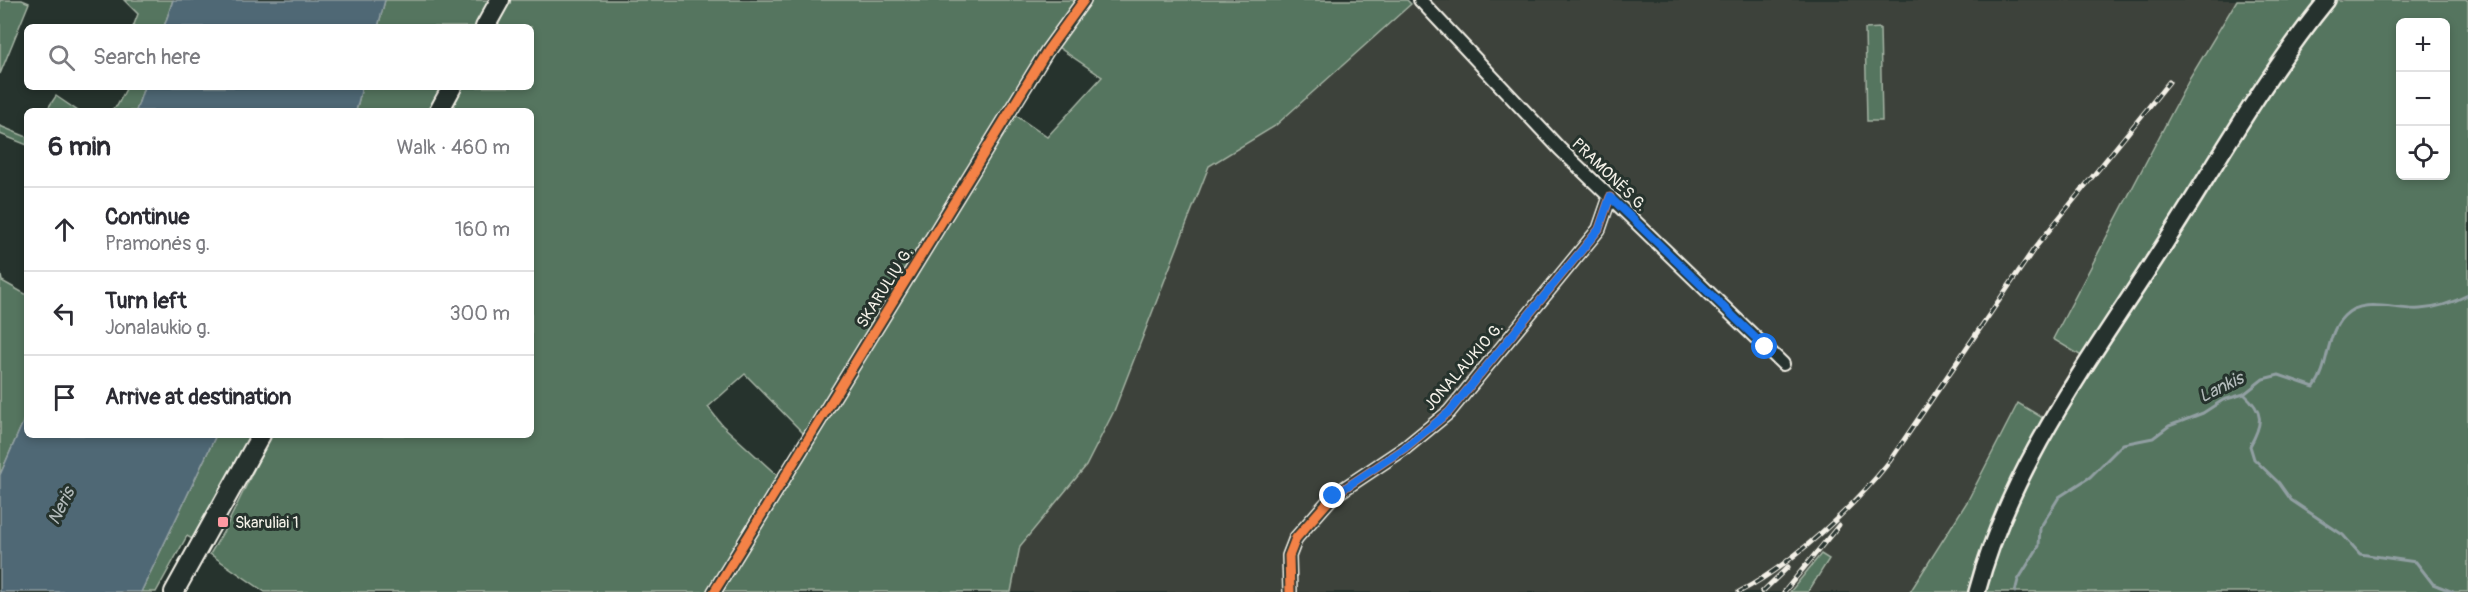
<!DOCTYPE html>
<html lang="en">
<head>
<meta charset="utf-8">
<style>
	:root { --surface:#fff; --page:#f2f2f3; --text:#2b2b33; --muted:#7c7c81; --line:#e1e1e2 }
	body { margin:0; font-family:Pangolin,sans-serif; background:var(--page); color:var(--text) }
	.controls { position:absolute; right:18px; top:18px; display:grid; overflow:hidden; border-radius:9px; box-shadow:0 3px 9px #0003 }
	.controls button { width:54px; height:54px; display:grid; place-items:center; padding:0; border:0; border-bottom:2px solid var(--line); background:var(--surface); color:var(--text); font:30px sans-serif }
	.stop { position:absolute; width:18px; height:18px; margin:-14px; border:4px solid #1a73e8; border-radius:50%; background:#fff }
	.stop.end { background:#1a73e8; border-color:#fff; box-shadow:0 2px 6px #0008 }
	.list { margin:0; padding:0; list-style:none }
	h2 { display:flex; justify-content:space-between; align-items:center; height:78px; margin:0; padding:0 24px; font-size:26px }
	h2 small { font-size:20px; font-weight:400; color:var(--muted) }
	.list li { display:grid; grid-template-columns:39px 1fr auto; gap:18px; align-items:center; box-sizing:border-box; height:84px; padding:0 24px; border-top:2px solid var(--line) }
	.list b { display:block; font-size:22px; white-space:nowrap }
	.list p { margin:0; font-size:20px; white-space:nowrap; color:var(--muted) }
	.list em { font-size:20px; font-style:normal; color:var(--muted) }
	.icon { flex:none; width:33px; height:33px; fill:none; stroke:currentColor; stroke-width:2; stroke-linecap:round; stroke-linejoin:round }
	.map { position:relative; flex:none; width:2468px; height:592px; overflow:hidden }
	.search { position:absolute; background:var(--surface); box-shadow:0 3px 9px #0003; left:24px; top:24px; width:510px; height:66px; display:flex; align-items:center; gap:15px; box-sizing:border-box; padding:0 21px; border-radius:9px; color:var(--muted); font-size:22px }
	.panel { position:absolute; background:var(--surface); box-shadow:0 3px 9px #0003; left:24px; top:108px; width:510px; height:330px; border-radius:9px }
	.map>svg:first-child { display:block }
	.built { fill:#3c423a }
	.green { fill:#54745e; stroke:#a4b2a3; stroke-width:1.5; fill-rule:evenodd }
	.water { fill:#4f6874; stroke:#919fa2; stroke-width:1.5 }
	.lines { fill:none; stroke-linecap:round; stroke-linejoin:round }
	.stream { stroke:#919fa2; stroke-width:3 }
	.minor-casing { stroke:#f4f1e8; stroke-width:16 }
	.major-casing { stroke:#f4f1e8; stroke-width:20 }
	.highway-casing { stroke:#f4f1e8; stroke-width:22 }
	.minor { stroke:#26332d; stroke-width:12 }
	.major { stroke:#26332d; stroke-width:15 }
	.highway { stroke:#26332d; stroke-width:18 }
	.rail-casing { stroke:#f4f1e8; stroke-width:5 }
	.rail { stroke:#26332d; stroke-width:3; stroke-dasharray:9; stroke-linecap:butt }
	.cycleway-casing { stroke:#26332d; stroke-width:13 }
	.cycleway { stroke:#f48246; stroke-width:9 }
	.route { stroke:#1a73e8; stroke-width:8 }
	.poi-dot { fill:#ff9aa2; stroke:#26332d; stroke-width:2 }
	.labels { text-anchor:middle; stroke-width:6; stroke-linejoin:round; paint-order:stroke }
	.street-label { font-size:16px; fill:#f4f1e8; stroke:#26332d }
	.poi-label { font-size:16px; fill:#f4f1e8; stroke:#26332d; text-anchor:start }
	.water-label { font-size:18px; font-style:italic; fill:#b2baba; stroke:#26332d }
</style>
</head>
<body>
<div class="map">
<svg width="2468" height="592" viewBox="0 0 2468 592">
	<rect width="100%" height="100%" fill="#26332d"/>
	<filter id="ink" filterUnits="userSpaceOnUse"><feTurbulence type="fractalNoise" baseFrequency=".0167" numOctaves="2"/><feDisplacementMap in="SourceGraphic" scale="12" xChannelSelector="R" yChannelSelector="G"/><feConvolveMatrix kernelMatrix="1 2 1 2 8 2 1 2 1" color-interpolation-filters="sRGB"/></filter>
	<g filter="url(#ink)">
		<polygon class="built" points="1416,0 2237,0 2190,78 2053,338 2085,359 2046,421 2018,403 1967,502 1910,592 1808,592 1829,559 1821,554 1790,592 1011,592 1020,546 1086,466 1114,411 1209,166 1275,126"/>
		<g class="green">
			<polygon points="0,0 22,0 29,3 0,74"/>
			<polygon points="124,0 173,0 164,27 133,27 138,14"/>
			<polygon points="385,0 490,0 475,27 378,27"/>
			<polygon points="510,0 1080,0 808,438 745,374 708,407 722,425 780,478 708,592 265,592 210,554 225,529 271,435 531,435 531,111 450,111 463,87 531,87 531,27 496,27"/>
			<polygon points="1092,0 1407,0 1411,4 1275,126 1209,166 1114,411 1086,466 1020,546 1011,592 722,592 1015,115 1047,137 1102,77 1058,47"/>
			<path d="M2237,0H2468V592H1910L1967,502L2018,403L2046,420L2085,358L2053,339L2190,78ZM2400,22H2446V176H2400Z"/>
			<polygon points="1880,28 1882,121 1867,121 1865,29"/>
			<polygon points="127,87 144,87 136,111 109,111 117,106"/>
			<polygon points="362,87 442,87 429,111 356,111"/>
			<polygon points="56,96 78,111 46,111"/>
			<polygon points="0,126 27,137 27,145 0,134"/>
			<polygon points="0,271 2,281 27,295 27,413 0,475"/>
			<polygon points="216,435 251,435 194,540 187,536 156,592 141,592"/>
			<polygon points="1821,554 1829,559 1808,592 1790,592"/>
		</g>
		<g class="water">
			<polygon points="173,0 385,0 378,27 164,27"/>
			<polygon points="144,87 362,87 356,111 136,111"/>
			<polygon points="27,413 27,435 216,435 141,592 0,592 0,475"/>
		</g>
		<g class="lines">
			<g class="stream">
				<path d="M2244,394C2264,412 2263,423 2250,446L2254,459L2279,483L2291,500L2343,535L2360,554L2416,562L2433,584L2453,592"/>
				<path d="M2015,592L2018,580L2039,546L2040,528L2059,497L2090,477L2123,444L2153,438L2169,426L2203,413L2223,400L2244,394L2263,379L2279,375L2314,387C2330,366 2325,335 2344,316C2363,296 2396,311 2420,309C2438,308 2452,303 2468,295"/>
			</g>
			<defs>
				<g id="minor">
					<polyline points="1420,0 1560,149 1783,364"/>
					<polyline points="714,592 1047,51 1084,0"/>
					<polyline points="1290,592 1289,556 1296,538 1333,496 1405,448 1449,412 1599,229 1610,197"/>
				</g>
				<path id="major" d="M1977,592C2011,463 2095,353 2166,242C2218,161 2266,75 2327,0"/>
				<g id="highway">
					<polyline points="485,27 500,0"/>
					<polyline points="439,111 452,87"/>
					<polyline points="174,592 261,435"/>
				</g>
			</defs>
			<use href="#minor" class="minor-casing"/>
			<use href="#major" class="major-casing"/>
			<use href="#highway" class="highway-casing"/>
			<use href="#minor" class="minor"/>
			<use href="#major" class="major"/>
			<use href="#highway" class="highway"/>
			<defs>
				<g id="rail">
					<path d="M1739,592C1791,565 1853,508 1889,462L2034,249L2169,82"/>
					<polyline points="1762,592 1788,567"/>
					<polyline points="1784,592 1839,525"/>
				</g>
			</defs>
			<use href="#rail" class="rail-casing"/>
			<use href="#rail" class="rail"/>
			<defs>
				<g id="cycleway">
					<polyline points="714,592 1047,51 1084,0"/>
					<polyline points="1290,592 1289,556 1296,538 1333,496 1405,448 1449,412 1599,229 1610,197"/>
				</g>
			</defs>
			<use href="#cycleway" class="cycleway-casing"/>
			<use href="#cycleway" class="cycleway"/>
		</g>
	</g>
	<g class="lines" filter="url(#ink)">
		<polyline class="route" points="1333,496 1405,448 1449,412 1599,229 1610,197 1765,347"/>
	</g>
	<rect class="poi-dot" x="217" y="516" width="12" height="12" rx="3"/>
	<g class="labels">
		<g class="street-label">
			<text transform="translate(1610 174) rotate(44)" y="6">PRAMONĖS G.</text>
			<text transform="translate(884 287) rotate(-58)" y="6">SKARULIŲ G.</text>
			<text transform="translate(1463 366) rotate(-49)" y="6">JONALAUKIO G.</text>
		</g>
		<g class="poi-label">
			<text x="235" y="528">Skaruliai 1</text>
		</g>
		<g class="water-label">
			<text transform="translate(2221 387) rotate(-26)" y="6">Lankis</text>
			<text transform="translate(61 506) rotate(-64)" y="6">Neris</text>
		</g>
	</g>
</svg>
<div class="controls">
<button>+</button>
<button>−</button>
<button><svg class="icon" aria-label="locate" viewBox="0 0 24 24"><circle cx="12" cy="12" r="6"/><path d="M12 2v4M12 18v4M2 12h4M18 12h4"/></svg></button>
</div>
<div class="stop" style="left:1765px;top:347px"></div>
<div class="stop end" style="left:1333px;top:496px"></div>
<div class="search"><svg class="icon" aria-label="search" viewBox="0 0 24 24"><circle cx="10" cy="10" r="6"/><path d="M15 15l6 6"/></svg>Search here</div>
<section class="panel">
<h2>6 min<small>Walk · 460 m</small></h2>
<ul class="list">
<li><svg class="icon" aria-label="ahead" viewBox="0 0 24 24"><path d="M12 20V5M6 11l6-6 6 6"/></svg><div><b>Continue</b><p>Pramonės g.</p></div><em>160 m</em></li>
<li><svg class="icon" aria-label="left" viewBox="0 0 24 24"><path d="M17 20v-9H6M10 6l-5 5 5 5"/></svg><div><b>Turn left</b><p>Jonalaukio g.</p></div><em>300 m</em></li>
<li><svg class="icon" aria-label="arrive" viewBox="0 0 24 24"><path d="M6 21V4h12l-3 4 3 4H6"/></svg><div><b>Arrive at destination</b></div></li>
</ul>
</section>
</div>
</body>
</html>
